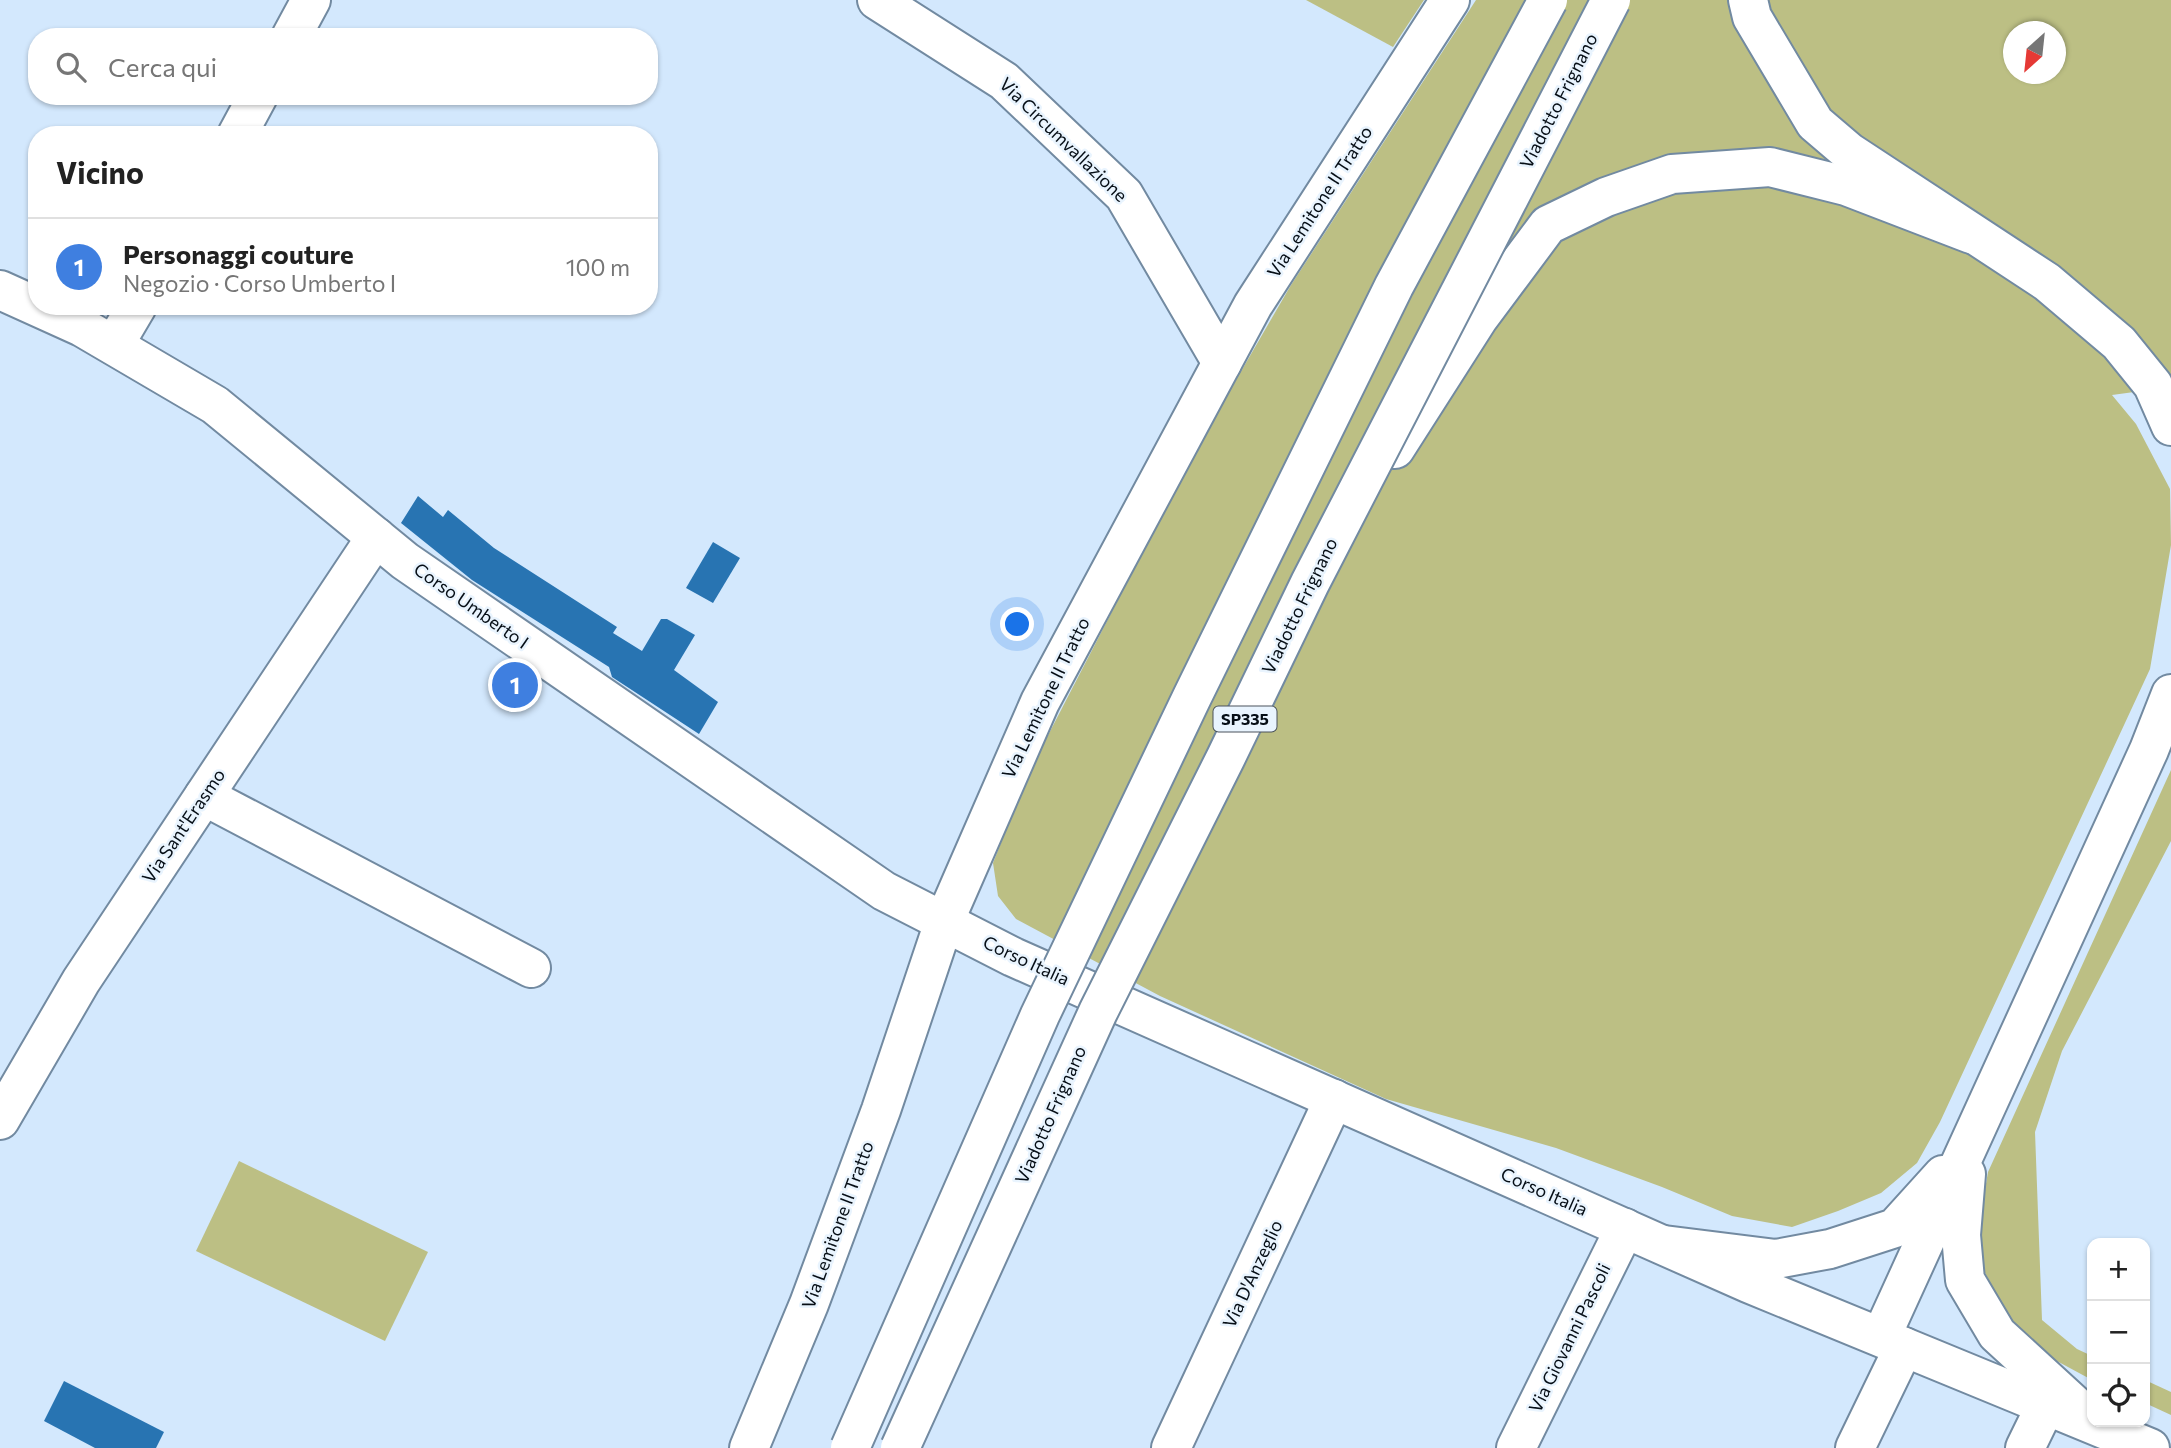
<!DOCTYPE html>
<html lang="it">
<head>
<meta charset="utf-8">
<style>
	:root { --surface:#fff; --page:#f2f2f2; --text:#222; --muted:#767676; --line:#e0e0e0; --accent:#7c3aed }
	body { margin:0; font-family:Commissioner,sans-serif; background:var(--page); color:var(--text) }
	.controls { position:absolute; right:21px; bottom:21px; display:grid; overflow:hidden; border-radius:14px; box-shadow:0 2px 5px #0004 }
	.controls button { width:63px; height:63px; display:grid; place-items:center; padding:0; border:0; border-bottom:2px solid var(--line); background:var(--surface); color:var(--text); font:35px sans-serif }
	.compass { position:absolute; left:2003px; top:21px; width:63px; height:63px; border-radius:50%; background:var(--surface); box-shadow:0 2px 5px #0004; rotate:207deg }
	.you { position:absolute; left:1018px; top:625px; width:24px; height:24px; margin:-18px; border:5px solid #fff; border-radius:50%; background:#1a73e8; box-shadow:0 0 0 10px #1a73e833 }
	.badge { display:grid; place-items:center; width:46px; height:46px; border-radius:50%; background:var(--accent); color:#fff; font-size:23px; font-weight:700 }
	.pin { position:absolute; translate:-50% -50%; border:4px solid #fff; box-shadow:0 2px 7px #0006 }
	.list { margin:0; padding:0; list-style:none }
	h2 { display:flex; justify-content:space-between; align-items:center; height:91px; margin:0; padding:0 28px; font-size:30px }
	h2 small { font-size:23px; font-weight:400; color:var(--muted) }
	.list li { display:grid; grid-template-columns:46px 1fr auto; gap:21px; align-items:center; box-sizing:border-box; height:98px; padding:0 28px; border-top:2px solid var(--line) }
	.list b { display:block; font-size:26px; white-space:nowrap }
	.list p { margin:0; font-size:23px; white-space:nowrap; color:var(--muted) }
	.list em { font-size:23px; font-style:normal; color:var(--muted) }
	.icon { flex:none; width:38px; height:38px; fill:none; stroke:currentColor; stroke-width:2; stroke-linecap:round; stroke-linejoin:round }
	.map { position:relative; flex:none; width:2171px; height:1448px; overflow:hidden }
	.search { position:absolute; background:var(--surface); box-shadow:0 2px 5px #0004; left:28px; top:28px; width:630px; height:77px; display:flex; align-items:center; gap:18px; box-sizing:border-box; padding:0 24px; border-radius:28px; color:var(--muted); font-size:26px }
	.panel { position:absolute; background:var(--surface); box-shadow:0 2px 5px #0004; left:28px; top:126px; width:630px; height:189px; border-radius:28px }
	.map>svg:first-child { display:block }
	.green { fill:#bcbf84; fill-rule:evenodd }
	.building { fill:#2874b2 }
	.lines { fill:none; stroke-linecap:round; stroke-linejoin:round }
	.minor-casing { stroke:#728aa1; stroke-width:42 }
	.highway-casing { stroke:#728aa1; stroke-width:42 }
	.minor { stroke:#fff; stroke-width:38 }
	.highway { stroke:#fff; stroke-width:38 }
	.highway-bridge-casing { stroke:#728aa1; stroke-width:42; stroke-linecap:butt }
	.highway-bridge { stroke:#fff; stroke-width:38 }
	.labels { text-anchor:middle; stroke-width:5; stroke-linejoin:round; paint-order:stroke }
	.shield { fill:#e9f4fe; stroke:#4a535c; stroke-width:2 }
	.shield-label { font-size:16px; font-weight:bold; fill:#060e16 }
	.street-label { font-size:18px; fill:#060e16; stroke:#e9f4fe }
</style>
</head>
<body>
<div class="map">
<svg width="2171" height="1448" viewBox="0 0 2171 1448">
	<rect width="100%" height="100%" fill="#d3e8fd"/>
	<g class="green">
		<polygon points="1306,0 1424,0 1393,47"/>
		<path d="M1476,0H2171V387L2112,395L2136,424L2170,489L2171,545L2150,669L1940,1122L1917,1163L1881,1193L1838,1211L1792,1227L1732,1216L1662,1187L1556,1148L1386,1099L1160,996L1016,919L998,896L993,863L1029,772L1195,451L1291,285ZM2014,32H2056V74H2014Z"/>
		<polygon points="2171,770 2171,841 2062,1051 2035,1132 2042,1320 2077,1349 2092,1356 2092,1380 2042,1353 2010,1319 1985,1273 1979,1225 1988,1172"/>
		<polygon points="239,1161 428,1252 385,1341 196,1251"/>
		<polygon points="2145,1380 2171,1392 2171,1415 2145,1403"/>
	</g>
	<g class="building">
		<polygon points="418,496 443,517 448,510 494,548 617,627 613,633 642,651 661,619 667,619 695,635 674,670 718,702 699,734 612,677 609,667 472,580 401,523"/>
		<polygon points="713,542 740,558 713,603 686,588"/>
		<polygon points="64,1381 164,1432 156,1448 95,1448 44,1421"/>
	</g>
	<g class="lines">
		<defs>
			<g id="minor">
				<polyline points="877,0 1004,81 1124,195 1222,363"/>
				<polyline points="291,37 311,0"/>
				<polyline points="237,135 258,96"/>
				<polyline points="0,290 82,327 215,405 405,561 884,891 1013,957 1748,1283 2150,1448"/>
				<polyline points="114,345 137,306"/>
				<polyline points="204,796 531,968"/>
				<polyline points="0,1120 81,981 376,537"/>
				<polyline points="749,1448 809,1304 881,1110 944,922 1040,702 1253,305 1450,0"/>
				<polyline points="1171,1448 1334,1099"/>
				<polyline points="1516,1448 1625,1228"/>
				<polyline points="1855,1448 1904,1347"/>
				<polyline points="2025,1448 2046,1405"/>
			</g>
			<g id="highway">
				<polyline points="1748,0 1752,17 1815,123 1849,152 2047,282 2119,343 2153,385 2171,426"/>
				<polyline points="1395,449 1478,319 1548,225 1606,197 1672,174 1770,167 1846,186 1971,234"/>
				<polyline points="1966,1174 1961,1235 1965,1280 1997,1334 2092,1421"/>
				<polyline points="1664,1245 1776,1259 1830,1249 1895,1228 1943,1175"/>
				<polyline points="1881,1337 2149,750 2171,694"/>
			</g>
		</defs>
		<use href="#minor" class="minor-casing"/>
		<use href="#highway" class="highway-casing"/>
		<use href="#minor" class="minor"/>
		<use href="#highway" class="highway"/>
		<defs>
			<g id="highway-bridge">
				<polyline points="850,1448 1040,1015 1192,697 1394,286 1548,0"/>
				<polyline points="900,1448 1098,1012 1226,757 1310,583 1611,0"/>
			</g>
		</defs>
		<use href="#highway-bridge" class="highway-bridge-casing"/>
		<use href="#highway-bridge" class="highway-bridge"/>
	</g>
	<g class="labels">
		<rect class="shield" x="1213.5" y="706.5" width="63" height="25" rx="5"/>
		<g class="shield-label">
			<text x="1245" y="725">SP335</text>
		</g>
		<g class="street-label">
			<text transform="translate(1559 101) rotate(-63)" y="6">Viadotto Frignano</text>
			<text transform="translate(1063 140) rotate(44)" y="6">Via Circumvallazione</text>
			<text transform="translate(1320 202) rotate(-57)" y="6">Via Lemitone II Tratto</text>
			<text transform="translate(471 606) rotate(35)" y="6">Corso Umberto I</text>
			<text transform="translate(1300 606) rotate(-64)" y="6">Viadotto Frignano</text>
			<text transform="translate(1046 698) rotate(-64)" y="6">Via Lemitone II Tratto</text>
			<text transform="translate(184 826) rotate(-56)" y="6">Via Sant'Erasmo</text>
			<text transform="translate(1026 961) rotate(25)" y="6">Corso Italia</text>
			<text transform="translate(1051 1115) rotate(-66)" y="6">Viadotto Frignano</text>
			<text transform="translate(1544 1192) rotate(24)" y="6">Corso Italia</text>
			<text transform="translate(838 1225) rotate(-70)" y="6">Via Lemitone II Tratto</text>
			<text transform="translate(1253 1274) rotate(-65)" y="6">Via D'Anzeglio</text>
			<text transform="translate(1570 1338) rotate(-64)" y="6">Via Giovanni Pascoli</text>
		</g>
	</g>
</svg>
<div class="controls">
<button>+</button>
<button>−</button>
<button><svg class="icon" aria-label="locate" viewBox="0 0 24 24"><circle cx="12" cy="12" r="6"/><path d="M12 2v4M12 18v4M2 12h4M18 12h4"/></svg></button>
</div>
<svg class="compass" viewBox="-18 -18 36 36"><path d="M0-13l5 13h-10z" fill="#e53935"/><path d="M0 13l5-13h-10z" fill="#767676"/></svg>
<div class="you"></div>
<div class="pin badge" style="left:515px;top:685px;background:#3f7fe0">1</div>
<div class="search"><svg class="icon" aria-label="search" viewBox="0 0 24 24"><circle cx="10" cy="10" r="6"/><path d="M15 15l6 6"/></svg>Cerca qui</div>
<section class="panel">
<h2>Vicino<small></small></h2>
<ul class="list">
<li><span class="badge" style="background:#3f7fe0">1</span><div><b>Personaggi couture</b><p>Negozio · Corso Umberto I</p></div><em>100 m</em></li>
</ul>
</section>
</div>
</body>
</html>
